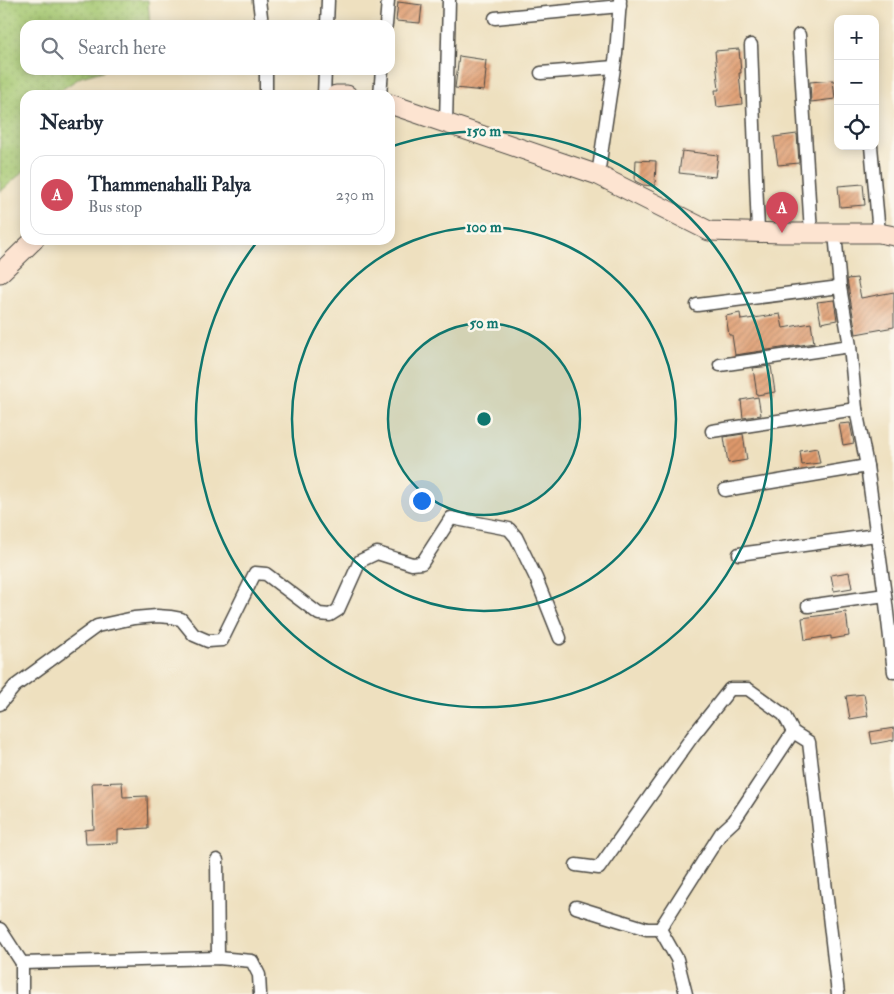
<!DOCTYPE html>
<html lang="en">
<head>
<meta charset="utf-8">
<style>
	:root { --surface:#fff; --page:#f2f2f3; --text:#1f2937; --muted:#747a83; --line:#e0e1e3; --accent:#d1495b }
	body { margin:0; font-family:"IM FELL Double Pica",serif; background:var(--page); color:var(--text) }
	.controls { position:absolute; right:15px; top:15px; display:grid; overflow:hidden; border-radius:10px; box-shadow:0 2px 12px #0003 }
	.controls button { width:45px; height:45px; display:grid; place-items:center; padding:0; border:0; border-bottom:1px solid var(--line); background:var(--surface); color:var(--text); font:25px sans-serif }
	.you { position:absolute; left:421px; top:500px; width:18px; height:18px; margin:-12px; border:4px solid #fff; border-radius:50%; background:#1a73e8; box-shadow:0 0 0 8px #1a73e833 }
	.badge { display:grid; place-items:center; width:32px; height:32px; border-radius:50%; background:var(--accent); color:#fff; font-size:16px; font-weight:700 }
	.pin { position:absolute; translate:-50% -41px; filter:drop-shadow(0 1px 2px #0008) }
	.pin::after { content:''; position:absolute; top:26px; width:18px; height:15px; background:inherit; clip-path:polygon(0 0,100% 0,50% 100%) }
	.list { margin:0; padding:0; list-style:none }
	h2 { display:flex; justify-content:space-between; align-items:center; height:65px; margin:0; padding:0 20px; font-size:21px }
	h2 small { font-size:16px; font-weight:400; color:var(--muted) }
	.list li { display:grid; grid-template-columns:32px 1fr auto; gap:15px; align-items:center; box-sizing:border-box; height:80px; margin:0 10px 10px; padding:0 10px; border:1px solid var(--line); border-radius:15px }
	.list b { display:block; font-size:19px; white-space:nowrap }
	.list p { margin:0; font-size:16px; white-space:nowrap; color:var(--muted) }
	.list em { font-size:16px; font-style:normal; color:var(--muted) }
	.icon { flex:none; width:28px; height:28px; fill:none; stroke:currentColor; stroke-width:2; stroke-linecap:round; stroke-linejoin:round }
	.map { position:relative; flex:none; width:894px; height:994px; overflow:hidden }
	.search { position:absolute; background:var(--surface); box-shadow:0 2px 12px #0003; left:20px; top:20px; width:375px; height:55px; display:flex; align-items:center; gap:12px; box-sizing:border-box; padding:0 18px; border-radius:15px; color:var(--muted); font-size:19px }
	.panel { position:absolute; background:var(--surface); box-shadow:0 2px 12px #0003; left:20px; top:90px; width:375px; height:155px; border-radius:15px }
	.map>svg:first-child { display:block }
	.grass { fill:url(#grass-dots); stroke:#68794e }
	.building { fill:url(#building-hatch) }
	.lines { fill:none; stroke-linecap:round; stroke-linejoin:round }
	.street-casing { stroke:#484641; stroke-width:15 }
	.secondary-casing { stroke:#484641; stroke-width:21 }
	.street { stroke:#fff; stroke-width:12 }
	.secondary { stroke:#fde4d1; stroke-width:19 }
	.ring { fill:none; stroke:#0f766e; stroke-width:2.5 }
	.centre { fill:#0f766e; stroke:#fbf7ec; stroke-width:2.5 }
	.ring-label { font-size:15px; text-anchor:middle; font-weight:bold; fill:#0f766e; stroke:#fbf7ec; stroke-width:5; stroke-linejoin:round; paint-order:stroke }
</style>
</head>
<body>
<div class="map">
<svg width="894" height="994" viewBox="0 0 894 994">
	<defs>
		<pattern id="grass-dots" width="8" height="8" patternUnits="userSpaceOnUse" patternTransform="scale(1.25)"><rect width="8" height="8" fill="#a4c770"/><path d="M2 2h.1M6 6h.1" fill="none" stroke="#8dab61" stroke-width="1.8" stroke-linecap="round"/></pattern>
		<pattern id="building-hatch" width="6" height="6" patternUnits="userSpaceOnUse" patternTransform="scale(1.25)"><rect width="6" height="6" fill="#de996c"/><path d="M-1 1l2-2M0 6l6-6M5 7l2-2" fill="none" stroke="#b47d59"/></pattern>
	</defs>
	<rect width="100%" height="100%" fill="#fbf7ec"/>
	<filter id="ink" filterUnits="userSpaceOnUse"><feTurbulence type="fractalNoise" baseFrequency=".02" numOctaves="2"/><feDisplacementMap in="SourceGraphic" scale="10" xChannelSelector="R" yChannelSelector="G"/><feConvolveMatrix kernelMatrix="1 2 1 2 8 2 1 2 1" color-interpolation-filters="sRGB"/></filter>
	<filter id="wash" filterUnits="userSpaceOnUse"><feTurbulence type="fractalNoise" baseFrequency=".0096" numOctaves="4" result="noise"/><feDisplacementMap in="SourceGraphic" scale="20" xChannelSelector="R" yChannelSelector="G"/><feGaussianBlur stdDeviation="1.12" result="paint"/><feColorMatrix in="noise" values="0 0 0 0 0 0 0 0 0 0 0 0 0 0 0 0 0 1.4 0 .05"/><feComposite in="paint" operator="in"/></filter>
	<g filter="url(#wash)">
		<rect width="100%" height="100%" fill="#eee0bf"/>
		<polygon class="grass" points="0,0 148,0 150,25 25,25 25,70 106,70 81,77 53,95 25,95 25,113 23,114 25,117 25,170 0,192"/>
		<g id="blocks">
			<g class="building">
				<polygon points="398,2 422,5 420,23 396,21"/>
				<polygon points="739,49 741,73 739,73 742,104 717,107 715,90 719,90 715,51"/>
				<polygon points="459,56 486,60 485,70 486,70 484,91 455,88"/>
				<polygon points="833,80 835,99 811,102 810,82"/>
				<polygon points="797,134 799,163 778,165 774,137"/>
				<polygon points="682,151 718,155 715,177 679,173"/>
				<polygon points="636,160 656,161 655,186 643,185 635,181"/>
				<polygon points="863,184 865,205 840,207 838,186"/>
				<polygon points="857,278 861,298 894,292 894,327 856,334 847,279"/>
				<polygon points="834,300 837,320 821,323 817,302"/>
				<polygon points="740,313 741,320 780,314 783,328 811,323 814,343 735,355 732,335 729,335 726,316"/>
				<polygon points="771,366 775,392 757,395 753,368"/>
				<polygon points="758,397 761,415 743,418 741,400"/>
				<polygon points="850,423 854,443 843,445 839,424"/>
				<polygon points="743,434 747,460 728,463 724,437"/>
				<polygon points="817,448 820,463 802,465 800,451"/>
				<polygon points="849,572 852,588 834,591 831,575"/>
				<polygon points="846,612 849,636 831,639 831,636 805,640 802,618"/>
				<polygon points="864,694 868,716 850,719 846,696"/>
				<polygon points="894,728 894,740 872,744 870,732"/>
				<polygon points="122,782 123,797 147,796 148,828 118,830 118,843 86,844 85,830 94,829 92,783"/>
			</g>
		</g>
	</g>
	<g filter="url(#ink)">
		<use href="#blocks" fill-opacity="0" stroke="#484641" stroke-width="1"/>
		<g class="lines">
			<defs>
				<g id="street">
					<polyline points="259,0 262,25"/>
					<polyline points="495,18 620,6"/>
					<polyline points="327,25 328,0"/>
					<polyline points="386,25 388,0"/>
					<polyline points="799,35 811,233"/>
					<polyline points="751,45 758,232"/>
					<polyline points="266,70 266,95"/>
					<polyline points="541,73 614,67"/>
					<polyline points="324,95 325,70"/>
					<polyline points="380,95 382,70"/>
					<polyline points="446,123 449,0"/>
					<polyline points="871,146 879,233"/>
					<polyline points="598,175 616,54 620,0"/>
					<polyline points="835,233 840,287 850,346 856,409 867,466 885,595 894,672"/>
					<polyline points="697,305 840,287"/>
					<polyline points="720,365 850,346"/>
					<polyline points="712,431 856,409"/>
					<polyline points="725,490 867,466"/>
					<polyline points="739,554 876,535"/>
					<polyline points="808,606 885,595"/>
					<polyline points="0,704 15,686 97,626 134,618 157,616 170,617 181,619 194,635 208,641 222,640 255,573 266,574 319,614 330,615 338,610 360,561 377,553 412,564 422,563 451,518 509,529 516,537 536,578 560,638"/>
					<polyline points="217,860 218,958"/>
					<polyline points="576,865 599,868 692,737 730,689 748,689 784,715 793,732 809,742 838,994"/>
					<polyline points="576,907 647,929 660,929"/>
					<polyline points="0,929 22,963 218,958 252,961 259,975 260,994"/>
					<polyline points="660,929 721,833 734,821 793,732"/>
					<polyline points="660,929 677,959 686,994"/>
					<polyline points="22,963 22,994"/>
				</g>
				<g id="secondary">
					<polyline points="336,95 347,95"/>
					<polyline points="390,104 598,175 709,231 782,233 879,233 894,236"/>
					<polyline points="0,273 34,240"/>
				</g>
			</defs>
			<use href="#street" class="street-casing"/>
			<use href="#secondary" class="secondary-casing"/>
			<use href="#street" class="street"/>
			<use href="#secondary" class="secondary"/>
		</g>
	</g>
	<circle cx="484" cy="419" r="96" fill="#0f766e" fill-opacity=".12"/>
	<g class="ring">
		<circle cx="484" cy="419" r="96"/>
		<circle cx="484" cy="419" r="192"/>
		<path d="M390 147A288 288 0 1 1 257 242"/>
	</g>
	<circle cx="484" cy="419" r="8" class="centre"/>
	<g class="ring-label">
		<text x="484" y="136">150 m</text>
		<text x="484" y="232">100 m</text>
		<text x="484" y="328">50 m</text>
	</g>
</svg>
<div class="controls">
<button>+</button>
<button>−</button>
<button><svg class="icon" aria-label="locate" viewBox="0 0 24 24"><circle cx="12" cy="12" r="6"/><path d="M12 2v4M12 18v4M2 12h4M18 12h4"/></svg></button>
</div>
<div class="you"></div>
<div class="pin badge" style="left:782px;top:233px">A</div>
<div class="search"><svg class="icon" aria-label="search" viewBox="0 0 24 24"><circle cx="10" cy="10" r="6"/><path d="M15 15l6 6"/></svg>Search here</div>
<section class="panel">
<h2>Nearby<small></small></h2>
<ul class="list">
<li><span class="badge">A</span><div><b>Thammenahalli Palya</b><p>Bus stop</p></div><em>230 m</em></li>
</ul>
</section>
</div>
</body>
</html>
